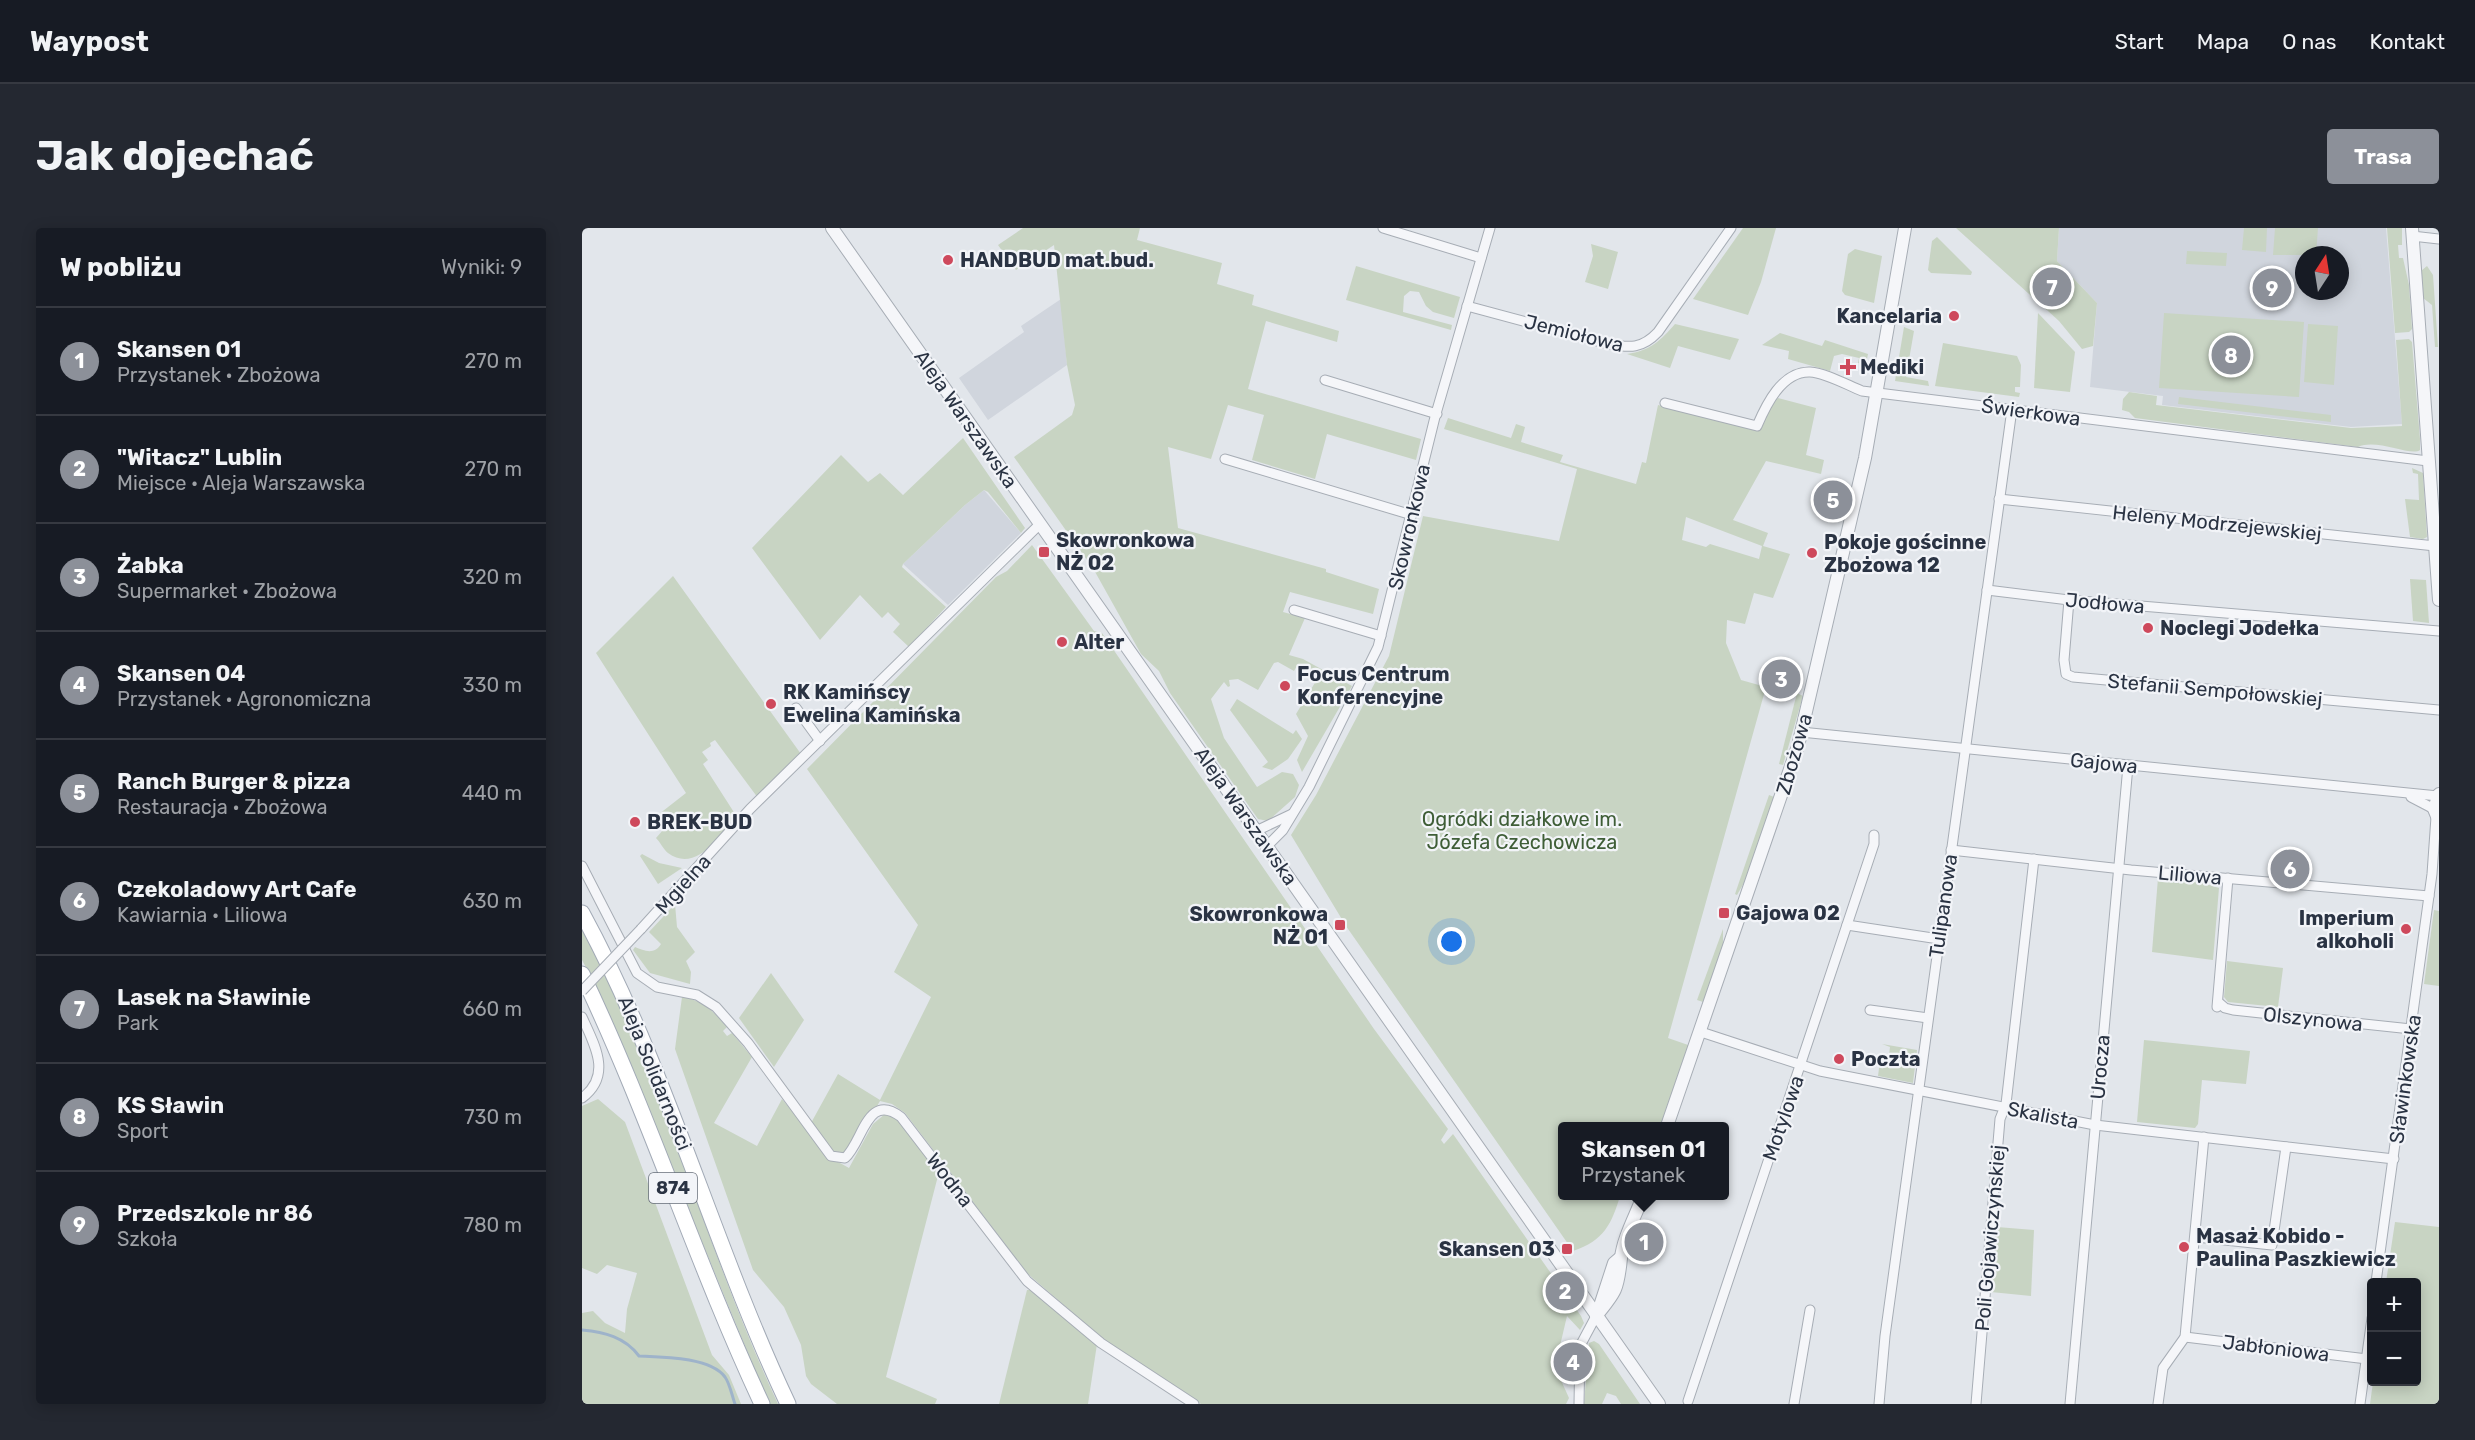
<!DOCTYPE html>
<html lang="pl">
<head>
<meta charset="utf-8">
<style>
	:root { --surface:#171b24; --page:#242831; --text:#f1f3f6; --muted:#9ea1a6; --line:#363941; --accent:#8c9099 }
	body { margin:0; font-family:Rubik,sans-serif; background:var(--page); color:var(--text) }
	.controls { position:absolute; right:18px; bottom:18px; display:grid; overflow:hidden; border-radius:6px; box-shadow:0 3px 15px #0003 }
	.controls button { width:54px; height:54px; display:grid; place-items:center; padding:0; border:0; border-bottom:2px solid var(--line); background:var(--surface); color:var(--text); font:30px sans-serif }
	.compass { position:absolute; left:1713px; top:18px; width:54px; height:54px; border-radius:50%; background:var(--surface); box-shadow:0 3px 15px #0003; rotate:12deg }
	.you { position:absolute; left:870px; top:714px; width:21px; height:21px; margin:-15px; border:4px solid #fff; border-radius:50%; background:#1a73e8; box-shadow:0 0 0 9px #1a73e833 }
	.badge { display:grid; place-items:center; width:39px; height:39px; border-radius:50%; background:var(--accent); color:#fff; font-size:20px; font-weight:700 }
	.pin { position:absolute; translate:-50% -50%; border:3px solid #fff; box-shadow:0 2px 6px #0006 }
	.popup { position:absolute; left:976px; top:894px; width:171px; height:78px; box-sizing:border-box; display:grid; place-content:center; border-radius:6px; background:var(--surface); filter:drop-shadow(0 2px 4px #0005); font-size:20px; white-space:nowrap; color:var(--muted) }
	.popup b { font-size:22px; color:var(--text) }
	.popup::after { content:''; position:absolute; left:50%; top:100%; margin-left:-12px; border:12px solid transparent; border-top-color:var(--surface) }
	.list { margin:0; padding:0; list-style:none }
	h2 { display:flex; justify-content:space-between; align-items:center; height:78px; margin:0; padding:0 24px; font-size:26px }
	h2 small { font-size:20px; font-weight:400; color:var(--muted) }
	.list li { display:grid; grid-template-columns:39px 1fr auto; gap:18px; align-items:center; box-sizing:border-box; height:108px; padding:0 24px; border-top:2px solid var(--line) }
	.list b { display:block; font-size:22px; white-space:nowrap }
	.list p { margin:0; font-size:20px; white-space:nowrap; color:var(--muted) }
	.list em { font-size:20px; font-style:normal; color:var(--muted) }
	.map { position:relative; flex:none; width:1857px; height:1176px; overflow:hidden; border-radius:6px }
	header { display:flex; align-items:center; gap:36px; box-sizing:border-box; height:84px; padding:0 30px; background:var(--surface); border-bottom:2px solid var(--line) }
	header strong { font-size:28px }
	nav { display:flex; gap:33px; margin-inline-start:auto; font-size:21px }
	.intro { display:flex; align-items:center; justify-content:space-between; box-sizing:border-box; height:144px; padding:0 36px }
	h1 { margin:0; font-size:42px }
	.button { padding:15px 27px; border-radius:6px; background:var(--accent); color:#fff; font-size:21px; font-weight:700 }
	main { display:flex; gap:36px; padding:0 36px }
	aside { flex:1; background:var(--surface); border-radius:6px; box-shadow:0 3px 15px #0003 }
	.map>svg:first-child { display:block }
	.built { fill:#d0d5dd; fill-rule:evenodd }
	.green { fill:#c8d4c3; fill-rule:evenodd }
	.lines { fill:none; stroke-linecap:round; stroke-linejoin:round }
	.stream { stroke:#9eb3ca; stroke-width:3 }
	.minor-casing { stroke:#a7adb5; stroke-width:11 }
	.tertiary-casing { stroke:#a7adb5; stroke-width:14 }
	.primary-casing { stroke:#a2aab6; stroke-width:17 }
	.minor { stroke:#f5f6f9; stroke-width:9 }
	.tertiary { stroke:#f5f6f9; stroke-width:12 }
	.primary { stroke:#fff; stroke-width:15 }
	.minor-bridge-casing { stroke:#a7adb5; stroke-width:11; stroke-linecap:butt }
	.minor-bridge { stroke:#f5f6f9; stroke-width:9 }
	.poi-dot { fill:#ce495c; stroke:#f2f4f8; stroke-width:2 }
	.labels { text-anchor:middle; stroke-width:4.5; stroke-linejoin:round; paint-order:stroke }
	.shield { fill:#f2f4f8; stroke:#666d79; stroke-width:1.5 }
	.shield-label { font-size:18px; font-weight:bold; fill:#2a3343 }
	.poi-label { font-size:20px; font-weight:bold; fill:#2a3343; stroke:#f2f4f8; text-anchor:start }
	.street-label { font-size:20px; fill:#2a3343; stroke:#f2f4f8 }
	.park-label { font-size:20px; fill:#3f5e37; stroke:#f2f4f8 }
</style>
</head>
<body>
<header>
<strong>Waypost</strong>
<nav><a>Start</a><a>Mapa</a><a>O nas</a><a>Kontakt</a></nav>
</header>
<div class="intro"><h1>Jak dojechać</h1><a class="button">Trasa</a></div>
<main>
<aside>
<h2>W pobliżu<small>Wyniki: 9</small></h2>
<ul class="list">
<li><span class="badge">1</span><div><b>Skansen 01</b><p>Przystanek · Zbożowa</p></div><em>270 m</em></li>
<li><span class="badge">2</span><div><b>&quot;Witacz&quot; Lublin</b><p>Miejsce · Aleja Warszawska</p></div><em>270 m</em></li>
<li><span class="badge">3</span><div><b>Żabka</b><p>Supermarket · Zbożowa</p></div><em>320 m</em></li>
<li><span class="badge">4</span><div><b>Skansen 04</b><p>Przystanek · Agronomiczna</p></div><em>330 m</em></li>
<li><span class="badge">5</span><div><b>Ranch Burger &amp; pizza</b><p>Restauracja · Zbożowa</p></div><em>440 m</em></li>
<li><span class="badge">6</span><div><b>Czekoladowy Art Cafe</b><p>Kawiarnia · Liliowa</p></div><em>630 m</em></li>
<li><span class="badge">7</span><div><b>Lasek na Sławinie</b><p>Park</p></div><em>660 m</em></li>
<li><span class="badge">8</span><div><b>KS Sławin</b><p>Sport</p></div><em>730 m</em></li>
<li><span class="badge">9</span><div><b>Przedszkole nr 86</b><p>Szkoła</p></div><em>780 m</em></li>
</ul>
</aside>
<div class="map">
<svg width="1857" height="1176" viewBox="0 0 1857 1176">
	<rect width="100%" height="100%" fill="#e2e6eb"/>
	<g class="built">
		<path d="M1477,0H1804L1820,196L1769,199L1580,177L1581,168L1508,159L1515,75L1475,33ZM1722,27H1758V63H1722Z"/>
		<polygon points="479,71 485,137 406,192 377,150 442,104 439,98"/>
		<polygon points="402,262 439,305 366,377 321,336 383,277"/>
	</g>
	<g class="green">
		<polygon points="441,0 558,0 555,12 640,35 635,56 672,67 670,77 757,103 755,114 684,93 666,161 839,211 834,232 745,206 733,251 670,232 682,187 646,177 629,231 586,219 596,300 744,341 744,344 797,361 791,386 708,364 701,384 723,390 707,427 721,431 770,458 720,544 715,532 726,508 714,486 737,448 716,436 712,443 696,434 692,435 676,462 656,451 647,452 648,458 646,459 642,454 629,471 642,510 675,559 700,544 711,546 717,557 713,569 686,593 676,591 588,465 577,443 559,426 512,342 432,229 490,187 493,177 485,137 472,17 434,42 416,17"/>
		<polygon points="1161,0 1194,0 1179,54 1166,87 1111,71"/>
		<polygon points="1374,0 1477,0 1475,33 1515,75 1511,118 1500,121 1477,93"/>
		<polygon points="1662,0 1685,0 1684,24 1660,22"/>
		<polygon points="1693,0 1736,0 1734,27 1691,27"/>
		<polygon points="1805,0 1820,0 1820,17 1816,17 1817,30 1821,30 1827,57 1830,101 1827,104 1813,105"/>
		<polygon points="1355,9 1390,44 1389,47 1349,45 1346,42 1350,13"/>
		<polygon points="1009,16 1036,24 1026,61 1003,54 1011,28"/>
		<polygon points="1273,21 1300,28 1292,75 1263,67 1260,63 1266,26"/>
		<polygon points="1605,23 1645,25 1644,38 1604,36"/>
		<polygon points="774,38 878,69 872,90 851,84 844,78 837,64 828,63 822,68 821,84 870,97 869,102 764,72"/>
		<polygon points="1845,38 1851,47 1856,119 1853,119 1850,77 1841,70 1839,43"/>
		<polygon points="1456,85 1493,124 1488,164 1452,160"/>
		<polygon points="1582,85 1722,94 1717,169 1577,160"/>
		<path d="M1093,96L1157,111L1148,132L1096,118L1088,140L1045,126C1068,123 1079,112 1093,96Z"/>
		<polygon points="1726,96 1756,98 1752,157 1722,154"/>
		<polygon points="1322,99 1332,103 1324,149 1346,153 1347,158 1313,153"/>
		<polygon points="1198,105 1240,118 1243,112 1286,126 1284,136 1276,135 1277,130 1260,126 1252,128 1248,143 1206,131 1207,123 1180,117"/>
		<path d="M1827,111L1830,114L1838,211V222C1829,229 1795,210 1776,219L1553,190L1547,184L1540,182L1541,171L1547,164L1575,168L1574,177L1769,200L1820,198L1814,112Z"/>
		<polygon points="1361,115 1435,128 1439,137 1438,159 1433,159 1433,164 1438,165 1437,169 1353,158"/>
		<polygon points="1597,169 1749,187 1749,194 1596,176"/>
		<path d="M1196,170L1234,180L1224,227L1242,232L1239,246L1184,233L1151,292L1186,305L1181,318L1208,326L1191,370L1172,365L1163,396L1145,392L1144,415L1159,452L1184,459L1086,810L1109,818L1081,898H981V968H1038C1030,995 1022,1013 991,1023L764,698L709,607L734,567L807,428L841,288L977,313L995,241L862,201L866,190L929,210L934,196L943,199L939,214L981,227L978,234L1054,256L1060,234L1064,235L1076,177L1177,203L1189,175ZM1104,289L1180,318L1177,331L1128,316L1124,319L1100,312Z"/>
		<polygon points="381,210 443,300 439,305 406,264 402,262 383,277 321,336 320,339 364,379 327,419 311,404 318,396 306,384 300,390 278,367 238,412 170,320 259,227 286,254 298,245 321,267"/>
		<polygon points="1830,240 1841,245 1845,309 1841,311 1828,309 1823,271 1837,272 1836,246 1831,245"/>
		<polygon points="450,317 512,403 520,405 792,801 866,901 859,912 862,916 871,906 999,1088 1002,1095 998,1102 985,1088 973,1139 987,1170 984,1176 619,1176 521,1111 446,1046 323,885 310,876 298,873 268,924 252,926 229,895 256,846 298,872 349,769 312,744 336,697 225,541 414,349 425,343"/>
		<path d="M91,348L219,526L176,570L133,512L128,515L129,518L120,524L126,532L121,536L155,589C140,606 114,646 86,625C82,622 78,614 74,610L81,602L72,590L104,565L14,425Z"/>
		<polygon points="1828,351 1844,352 1847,395 1831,393"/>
		<polygon points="1215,465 1221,468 1201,537 1197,536"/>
		<polygon points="655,471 711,506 714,502 720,511 706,531 690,542 680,539 686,534 648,482"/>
		<polygon points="1187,567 1192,569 1163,653 1155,667 1153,666"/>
		<polygon points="60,626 77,635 100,640 76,656 58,628"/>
		<polygon points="1576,650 1621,655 1637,660 1631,732 1570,724"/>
		<path d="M93,676L95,699L113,724L104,733L109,744L108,756L68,745L51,722L53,719C62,723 73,727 79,716L67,704Z"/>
		<polygon points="1852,682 1857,683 1857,758 1842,756"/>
		<path d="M0,694C17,729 37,764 51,801C101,926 139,1054 196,1176H187L14,758L0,732Z"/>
		<polygon points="1141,701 1141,717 1121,774 1115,772"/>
		<polygon points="1645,733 1701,740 1696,779 1646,774 1642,769"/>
		<polygon points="189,745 222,792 192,839 157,790"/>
		<path d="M100,769C122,773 131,783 145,799L141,803L145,808L150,805L170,829L132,895L175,918L200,871L249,930L267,940L291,896L303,886H311L357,944L304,1149L355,1171L353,1176H255L229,1156L224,1148L219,1117L202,1079L171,1042L93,821Z"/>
		<polygon points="1562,812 1668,823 1664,856 1620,852 1616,896 1613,900 1555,894"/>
		<polygon points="1300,816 1335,822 1331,855 1296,848 1298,833 1306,834 1308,819"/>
		<polygon points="16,871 43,894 130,1127 147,1147 159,1176 0,1176 0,1085 11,1083 23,1095 43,1105 45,1081 55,1045 25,1037 15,1046 0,1040 0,878"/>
		<polygon points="1813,994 1857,999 1857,1176 1788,1176 1791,1154 1834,1154 1834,1054 1804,1054"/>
		<polygon points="1415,999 1452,1002 1449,1068 1409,1064"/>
		<polygon points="445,1062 449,1062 515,1116 506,1176 417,1176"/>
		<polygon points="1012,1113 1017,1116 1058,1176 1039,1176 1034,1168 1025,1165 1020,1176 1002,1176 1007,1115"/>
	</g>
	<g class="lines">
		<path class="stream" d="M0,1102C22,1104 43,1109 57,1128C80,1129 128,1129 143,1149C148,1156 150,1168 153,1176"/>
		<defs>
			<g id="minor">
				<polyline points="801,0 899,30"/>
				<polyline points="1830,8 1857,11"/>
				<path d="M885,78L1026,116C1048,120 1060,121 1076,104L1149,0"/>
				<polyline points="743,152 855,186"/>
				<path d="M1083,175L1175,198C1184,177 1200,143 1228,144C1244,145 1265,157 1280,163L1846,233"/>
				<polyline points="643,231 830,287"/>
				<polyline points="1417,271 1853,318"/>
				<polyline points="1405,362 1487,372 1857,403"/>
				<polyline points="1487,372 1482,432 1484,446 1491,449 1857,482"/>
				<polyline points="712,382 799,408"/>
				<polyline points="214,480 238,513"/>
				<polyline points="1219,504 1856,568"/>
				<polyline points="1829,569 1852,581"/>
				<polyline points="674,603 710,586"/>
				<polyline points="685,618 701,602 727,559 796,419 853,189 908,0"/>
				<polyline points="1369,622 1549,642 1847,668"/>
				<path d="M0,638L55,745L75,759L115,767L134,779L166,815L249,928L263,930C281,914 285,863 319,889L445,1053L519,1115L612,1176"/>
				<polyline points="1265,697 1357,711"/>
				<polyline points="59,701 168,581 458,296"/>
				<polyline points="1636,774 1643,780 1651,782 1829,801"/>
				<polyline points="1635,779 1646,650"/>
				<polyline points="1288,782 1346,790"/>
				<path d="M0,789C12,816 31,847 0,870"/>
				<polyline points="1119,804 1238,843 1513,897 1812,931"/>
				<polyline points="1614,1009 1690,1017 1704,919"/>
				<polyline points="1794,1054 1850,646 1854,589"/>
				<polyline points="1603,1109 1785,1131"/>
				<polyline points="1106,1173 1292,616 1292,607"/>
				<polyline points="997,1176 998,1118 1014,1088"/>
				<polyline points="1212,1176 1228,1082"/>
				<polyline points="1297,1176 1303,1108 1430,181"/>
				<polyline points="1394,1176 1418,891 1424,876 1452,631"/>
				<polyline points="1488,1176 1546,538"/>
				<polyline points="1576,1176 1581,1140 1603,1109 1622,909"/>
				<polyline points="1778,1176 1790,1090"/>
			</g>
			<g id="tertiary">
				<polyline points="250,0 1077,1176"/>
				<polyline points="1830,0 1857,372"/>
				<polyline points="1857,566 1852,581 1857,593"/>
				<polyline points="1085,898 1216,518 1283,230 1323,0"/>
				<polyline points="1017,1081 1032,1035 1039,1029"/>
				<path d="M1014,1088C1034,1064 1036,1061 1039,1030C1041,1010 1054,987 1061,968"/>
			</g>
			<g id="primary">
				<path d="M0,685C85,841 130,1015 206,1176"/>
				<path d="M0,746C67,886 114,1035 180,1176"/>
			</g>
		</defs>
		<use href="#minor" class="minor-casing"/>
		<use href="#tertiary" class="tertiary-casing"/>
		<use href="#primary" class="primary-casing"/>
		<use href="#minor" class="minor"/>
		<use href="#tertiary" class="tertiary"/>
		<use href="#primary" class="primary"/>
		<defs>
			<polyline id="minor-bridge" points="0,763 59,701"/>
		</defs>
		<use href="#minor-bridge" class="minor-bridge-casing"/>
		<use href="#minor-bridge" class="minor-bridge"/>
	</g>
	<g class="poi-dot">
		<circle cx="366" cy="32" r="6"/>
		<circle cx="1372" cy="88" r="6"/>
		<path d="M1263 130h6v6h6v6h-6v6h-6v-6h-6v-6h6z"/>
		<rect x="456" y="318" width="12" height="12" rx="3"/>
		<circle cx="1230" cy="325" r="6"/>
		<circle cx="1566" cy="400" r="6"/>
		<circle cx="480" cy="414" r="6"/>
		<circle cx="703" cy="458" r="6"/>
		<circle cx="189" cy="476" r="6"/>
		<circle cx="53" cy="594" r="6"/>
		<rect x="1136" y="679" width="12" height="12" rx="3"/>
		<rect x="752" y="691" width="12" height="12" rx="3"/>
		<circle cx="1824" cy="701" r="6"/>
		<circle cx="1257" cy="831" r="6"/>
		<circle cx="1602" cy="1019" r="6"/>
		<rect x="979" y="1015" width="12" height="12" rx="3"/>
	</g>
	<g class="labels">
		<rect class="shield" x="67" y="945" width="48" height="30" rx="4.5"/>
		<g class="shield-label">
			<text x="91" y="966">874</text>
		</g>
		<g class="poi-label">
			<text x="378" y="39">HANDBUD mat.bud.</text>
			<text x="1360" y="95" text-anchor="end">Kancelaria</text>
			<text x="1278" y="146">Mediki</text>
			<text x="474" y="319">Skowronkowa<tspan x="474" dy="23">NŻ 02</tspan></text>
			<text x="1242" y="321">Pokoje gościnne<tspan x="1242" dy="23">Zbożowa 12</tspan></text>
			<text x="1578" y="407">Noclegi Jodełka</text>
			<text x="492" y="421">Alter</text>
			<text x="715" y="453">Focus Centrum<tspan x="715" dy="23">Konferencyjne</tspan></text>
			<text x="201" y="471">RK Kamińscy<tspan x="201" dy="23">Ewelina Kamińska</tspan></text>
			<text x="65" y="601">BREK-BUD</text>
			<text x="1154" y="692">Gajowa 02</text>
			<text x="746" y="693" text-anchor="end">Skowronkowa<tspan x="746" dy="23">NŻ 01</tspan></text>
			<text x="1812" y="697" text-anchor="end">Imperium<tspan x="1812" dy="23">alkoholi</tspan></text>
			<text x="1269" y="838">Poczta</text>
			<text x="1614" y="1015">Masaż Kobido -<tspan x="1614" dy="23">Paulina Paszkiewicz</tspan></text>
			<text x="973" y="1028" text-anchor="end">Skansen 03</text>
		</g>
		<g class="street-label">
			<text transform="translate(992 105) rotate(14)" y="7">Jemiołowa</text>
			<text transform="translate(1449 184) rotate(8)" y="7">Świerkowa</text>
			<text transform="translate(384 191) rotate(55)" y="7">Aleja Warszawska</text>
			<text transform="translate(1635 295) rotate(6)" y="7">Heleny Modrzejewskiej</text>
			<text transform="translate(827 299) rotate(-77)" y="7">Skowronkowa</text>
			<text transform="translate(1523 375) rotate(5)" y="7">Jodłowa</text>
			<text transform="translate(1633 462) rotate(5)" y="7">Stefanii Sempołowskiej</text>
			<text transform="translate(1212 526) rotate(-74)" y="7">Zbożowa</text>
			<text transform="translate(1522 535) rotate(6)" y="7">Gajowa</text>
			<text transform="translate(664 588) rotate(55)" y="7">Aleja Warszawska</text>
			<text transform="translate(1608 647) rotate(5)" y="7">Liliowa</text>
			<text transform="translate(101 656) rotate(-48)" y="7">Mgielna</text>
			<text transform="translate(1361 678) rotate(-82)" y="7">Tulipanowa</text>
			<text transform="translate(1731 791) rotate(6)" y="7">Olszynowa</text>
			<text transform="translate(1518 839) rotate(-85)" y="7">Urocza</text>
			<text transform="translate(73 845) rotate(68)" y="7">Aleja Solidarności</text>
			<text transform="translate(1823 851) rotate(-82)" y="7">Sławinkowska</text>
			<text transform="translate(1461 887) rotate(11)" y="7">Skalista</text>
			<text transform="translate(1201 890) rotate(-71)" y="7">Motylowa</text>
			<text transform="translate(368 952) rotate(52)" y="7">Wodna</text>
			<text transform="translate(1408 1010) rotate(-85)" y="7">Poli Gojawiczyńskiej</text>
			<text transform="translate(1694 1120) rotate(7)" y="7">Jabłoniowa</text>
		</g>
		<g class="park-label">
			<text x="940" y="598">Ogródki działkowe im.<tspan x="940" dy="23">Józefa Czechowicza</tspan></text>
		</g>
	</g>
</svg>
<div class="controls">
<button>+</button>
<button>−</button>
</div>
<svg class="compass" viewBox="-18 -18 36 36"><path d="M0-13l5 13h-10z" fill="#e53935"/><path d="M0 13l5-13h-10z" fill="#9ea1a6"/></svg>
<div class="you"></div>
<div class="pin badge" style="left:1062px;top:1014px">1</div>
<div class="popup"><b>Skansen 01</b>Przystanek</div>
<div class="pin badge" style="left:983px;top:1063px">2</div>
<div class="pin badge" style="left:1199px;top:451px">3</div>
<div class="pin badge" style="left:991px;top:1134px">4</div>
<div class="pin badge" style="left:1251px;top:272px">5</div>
<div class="pin badge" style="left:1708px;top:641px">6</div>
<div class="pin badge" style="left:1470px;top:59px">7</div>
<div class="pin badge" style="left:1649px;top:127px">8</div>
<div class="pin badge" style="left:1690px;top:60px">9</div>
</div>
</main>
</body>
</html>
